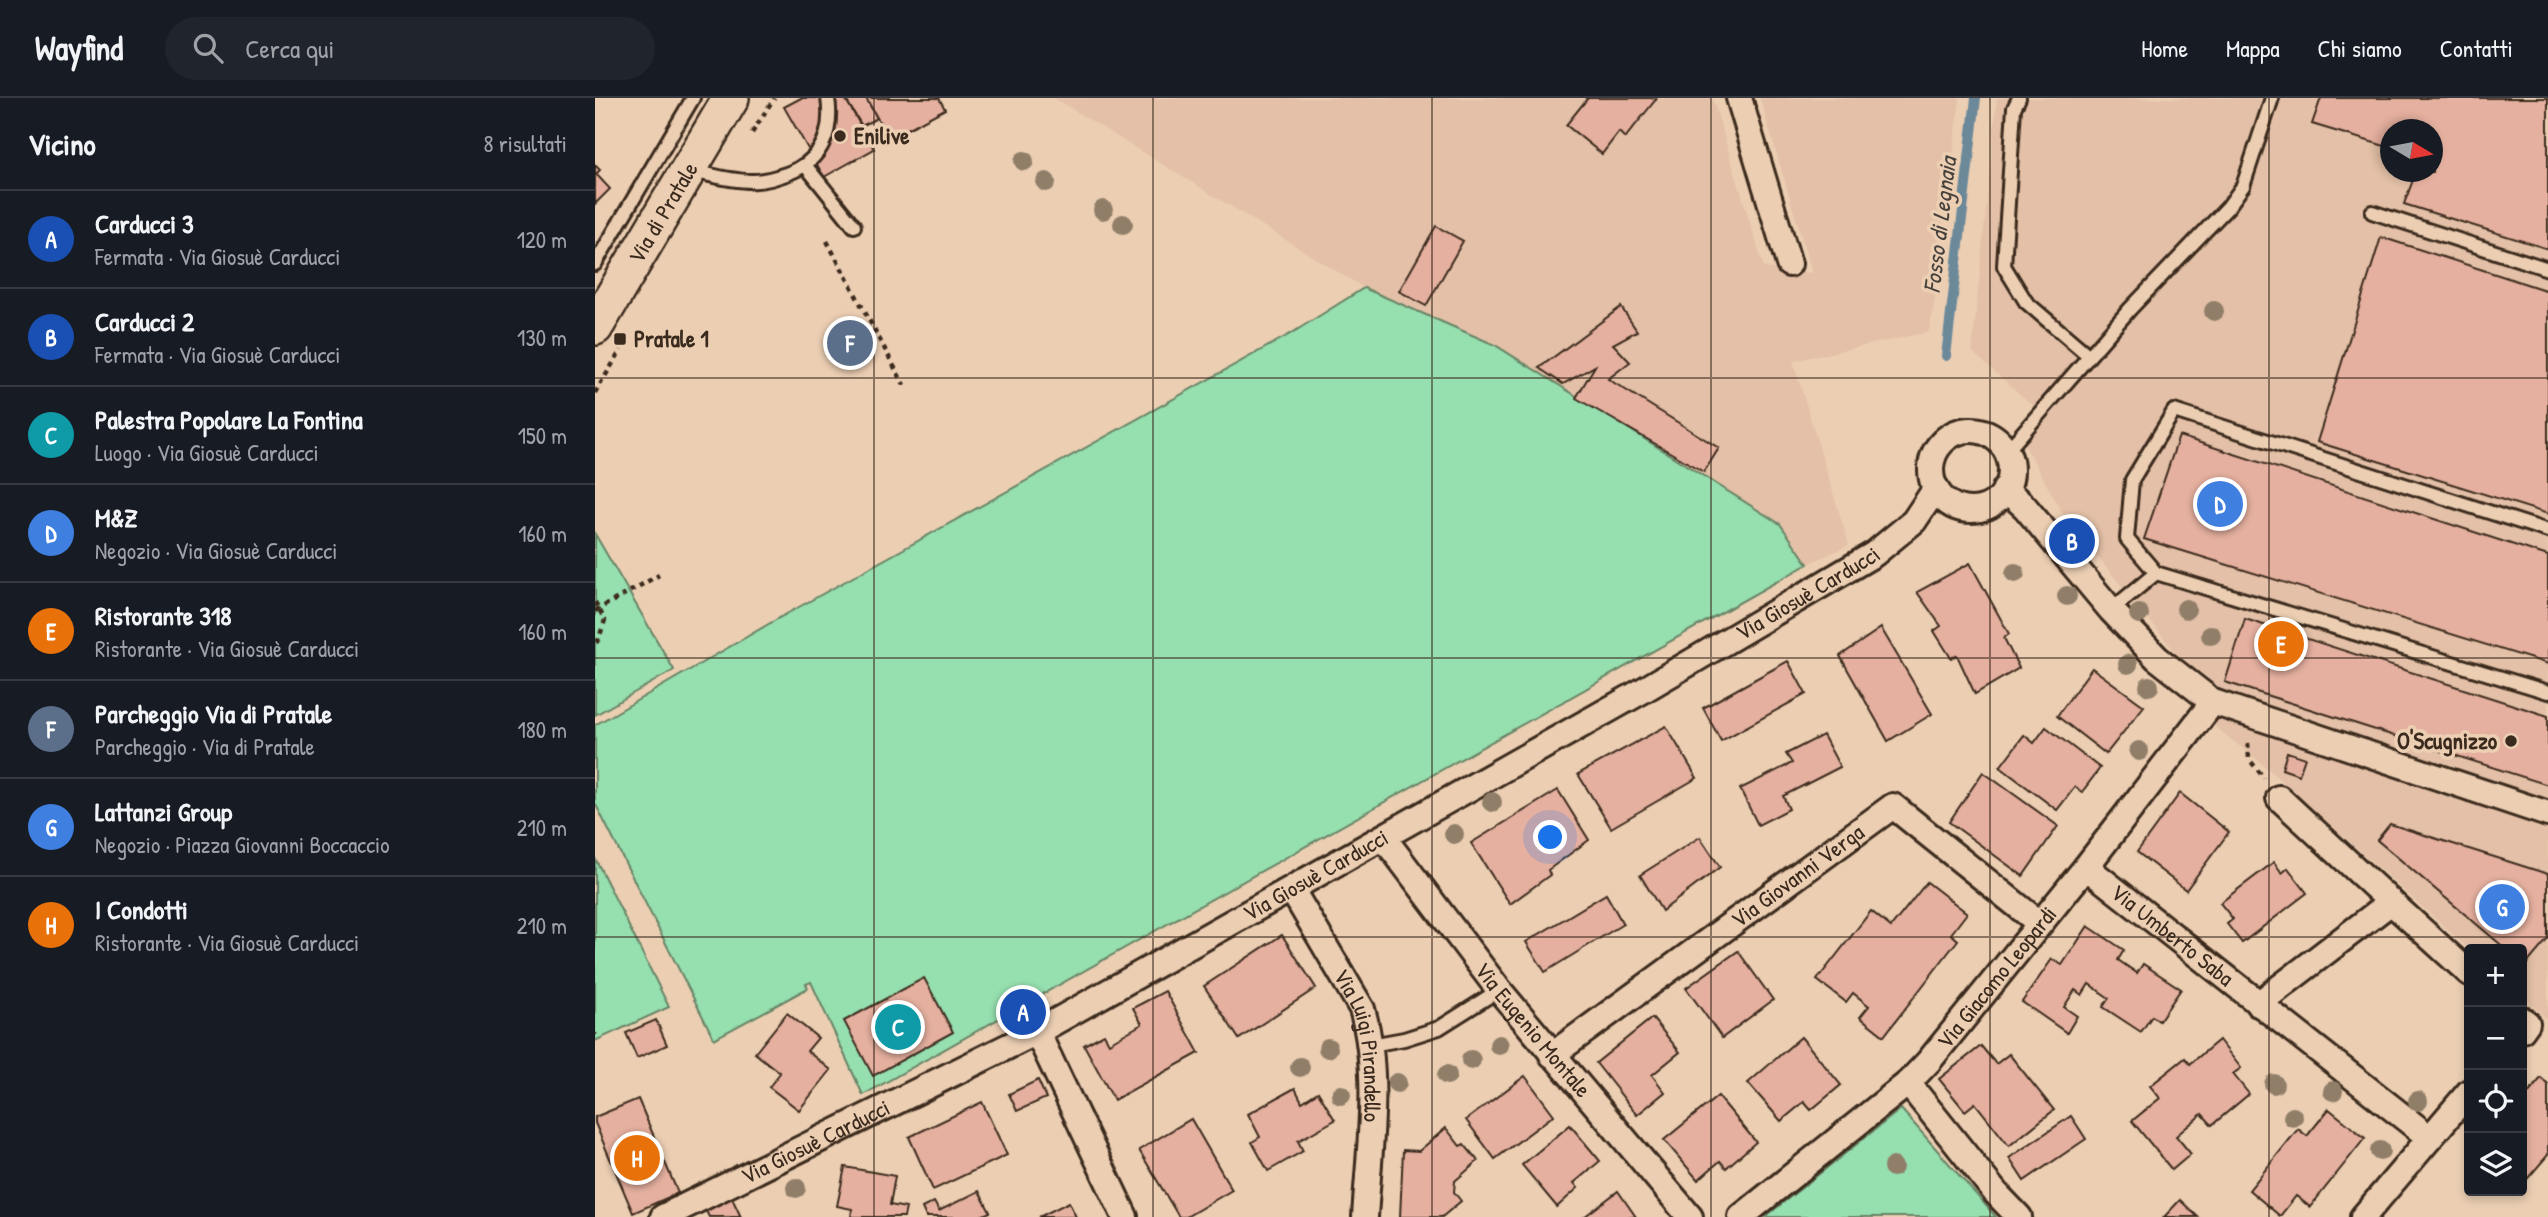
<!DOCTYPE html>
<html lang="it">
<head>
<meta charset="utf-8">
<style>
	:root { --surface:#171b24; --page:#20242c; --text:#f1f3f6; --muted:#9ea1a6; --line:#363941; --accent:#9f9995 }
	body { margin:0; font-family:"Patrick Hand",sans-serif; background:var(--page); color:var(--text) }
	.controls { position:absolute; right:21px; bottom:21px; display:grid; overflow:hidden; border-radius:7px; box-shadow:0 4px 10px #0003 }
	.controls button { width:63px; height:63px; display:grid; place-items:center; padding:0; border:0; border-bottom:2px solid var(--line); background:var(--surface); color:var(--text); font:35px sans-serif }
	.compass { position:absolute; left:1785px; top:21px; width:63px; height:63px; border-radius:50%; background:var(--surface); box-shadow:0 4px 10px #0003; rotate:100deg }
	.you { position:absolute; left:956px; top:740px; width:24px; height:24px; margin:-18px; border:5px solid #fff; border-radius:50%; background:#1a73e8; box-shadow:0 0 0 10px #1a73e833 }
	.badge { display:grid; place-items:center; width:46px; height:46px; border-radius:50%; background:var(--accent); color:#fff; font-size:23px; font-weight:700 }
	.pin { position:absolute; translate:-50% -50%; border:4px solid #fff; box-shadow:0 2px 7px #0006 }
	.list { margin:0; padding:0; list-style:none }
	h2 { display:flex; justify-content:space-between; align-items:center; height:91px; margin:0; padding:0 28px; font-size:30px }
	h2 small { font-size:23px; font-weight:400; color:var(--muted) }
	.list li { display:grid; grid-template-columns:46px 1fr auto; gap:21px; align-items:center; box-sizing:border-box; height:98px; padding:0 28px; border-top:2px solid var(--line) }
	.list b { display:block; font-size:26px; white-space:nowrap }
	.list p { margin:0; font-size:23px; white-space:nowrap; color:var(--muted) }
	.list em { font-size:23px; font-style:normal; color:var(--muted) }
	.icon { flex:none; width:38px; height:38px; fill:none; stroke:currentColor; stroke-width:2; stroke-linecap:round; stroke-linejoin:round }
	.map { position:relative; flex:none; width:1953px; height:1119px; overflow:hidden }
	header { display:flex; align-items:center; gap:42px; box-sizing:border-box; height:98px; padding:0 35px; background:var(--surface); border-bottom:2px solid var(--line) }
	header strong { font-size:33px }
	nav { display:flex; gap:38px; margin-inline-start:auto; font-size:24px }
	.search { width:490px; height:63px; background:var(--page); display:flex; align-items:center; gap:18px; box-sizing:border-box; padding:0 24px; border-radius:38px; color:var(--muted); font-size:26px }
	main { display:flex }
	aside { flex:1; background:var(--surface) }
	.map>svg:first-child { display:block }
	.built { fill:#e3c0a7; fill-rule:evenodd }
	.green { fill:#96dfaf; stroke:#688466; stroke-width:2 }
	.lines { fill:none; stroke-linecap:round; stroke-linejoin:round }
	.stream { stroke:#6c899a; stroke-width:10 }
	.building { fill:#e5b09f; stroke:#3b2a1e; stroke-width:2 }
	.service-casing { stroke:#3b2a1e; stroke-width:18 }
	.minor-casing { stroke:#3b2a1e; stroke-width:30 }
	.secondary-casing { stroke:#3b2a1e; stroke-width:40 }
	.path { stroke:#3b2a1e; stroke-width:4.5; stroke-dasharray:5 5; stroke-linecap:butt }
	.service { stroke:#eccfb3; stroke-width:12 }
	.minor { stroke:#eccfb3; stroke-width:24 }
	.secondary { stroke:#eccfb3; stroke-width:35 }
	.tree { fill:#907e69 }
	.grid { fill:none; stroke:#3b2a1e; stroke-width:2; stroke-opacity:0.55 }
	.poi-dot { fill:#3b2a1e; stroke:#eccfb3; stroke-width:2.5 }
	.labels { text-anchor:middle; stroke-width:7; stroke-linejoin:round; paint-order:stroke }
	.poi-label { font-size:23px; font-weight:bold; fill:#3b2a1e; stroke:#eccfb3; text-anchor:start }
	.street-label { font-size:23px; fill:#3b2a1e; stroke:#eccfb3 }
	.water-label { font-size:24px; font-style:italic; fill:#47423d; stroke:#eccfb3 }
</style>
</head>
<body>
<header>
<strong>Wayfind</strong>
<div class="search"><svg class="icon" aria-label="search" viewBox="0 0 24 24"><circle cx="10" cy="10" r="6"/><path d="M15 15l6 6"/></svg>Cerca qui</div>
<nav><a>Home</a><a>Mappa</a><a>Chi siamo</a><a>Contatti</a></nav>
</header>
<main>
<aside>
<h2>Vicino<small>8 risultati</small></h2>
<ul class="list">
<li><span class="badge" style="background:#1a4fb4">A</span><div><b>Carducci 3</b><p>Fermata · Via Giosuè Carducci</p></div><em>120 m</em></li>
<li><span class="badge" style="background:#1a4fb4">B</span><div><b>Carducci 2</b><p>Fermata · Via Giosuè Carducci</p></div><em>130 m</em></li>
<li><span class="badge" style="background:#0f9aa8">C</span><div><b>Palestra Popolare La Fontina</b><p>Luogo · Via Giosuè Carducci</p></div><em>150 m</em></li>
<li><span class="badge" style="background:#3f7fe0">D</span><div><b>M&amp;Z</b><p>Negozio · Via Giosuè Carducci</p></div><em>160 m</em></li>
<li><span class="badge" style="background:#e8710a">E</span><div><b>Ristorante 318</b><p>Ristorante · Via Giosuè Carducci</p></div><em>160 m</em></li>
<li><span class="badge" style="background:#5c6f8a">F</span><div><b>Parcheggio Via di Pratale</b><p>Parcheggio · Via di Pratale</p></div><em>180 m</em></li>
<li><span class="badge" style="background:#3f7fe0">G</span><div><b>Lattanzi Group</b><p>Negozio · Piazza Giovanni Boccaccio</p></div><em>210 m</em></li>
<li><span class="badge" style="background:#e8710a">H</span><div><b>I Condotti</b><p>Ristorante · Via Giosuè Carducci</p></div><em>210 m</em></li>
</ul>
</aside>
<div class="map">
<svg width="1953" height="1119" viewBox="0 0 1953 1119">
	<rect width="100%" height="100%" fill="#eccfb3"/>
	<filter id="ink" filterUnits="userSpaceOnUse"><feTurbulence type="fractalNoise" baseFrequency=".0143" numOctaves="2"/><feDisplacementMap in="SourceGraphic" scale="14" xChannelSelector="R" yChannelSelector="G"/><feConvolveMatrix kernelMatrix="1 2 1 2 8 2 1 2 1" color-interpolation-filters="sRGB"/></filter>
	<g filter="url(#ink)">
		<g class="built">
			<polygon points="459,0 1115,0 1118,2 1169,170 1217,175 1165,0 1365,0 1342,190 1334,234 1198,263 1254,447 1213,466 1185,426 900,247 769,190"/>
			<path d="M1402,0H1953V922L1927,898V851H1874L1664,663L1621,630L1613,580L1582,556L1468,416L1429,346L1452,320L1377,254ZM1796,32H1838V74H1796Z"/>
		</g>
		<g class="green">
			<polygon points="769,190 900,247 1185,426 1213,466 268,997 216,884 211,886 213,890 119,941 0,705 0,627 177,524 697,235"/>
			<polygon points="0,436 79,572 0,617"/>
			<polygon points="0,760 74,909 0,943"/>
			<polygon points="1306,1011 1401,1119 1170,1119"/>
		</g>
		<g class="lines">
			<polyline class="stream" points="1351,258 1381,0"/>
		</g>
		<g class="building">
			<polygon points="206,0 250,0 279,51 229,79 189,9"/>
			<polygon points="250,0 271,0 282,20 267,28"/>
			<polygon points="271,0 344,0 350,11 294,41"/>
			<polygon points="991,0 1062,0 1030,40 1024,34 1007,56 971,27 992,1"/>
			<polygon points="1726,0 1953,0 1953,151 1809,106 1821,74 1838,74 1838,32 1796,32 1796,50 1717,26"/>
			<polygon points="0,67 5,72 1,76 15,91 0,106"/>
			<polygon points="841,128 868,143 831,208 804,193"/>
			<polygon points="1786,139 1953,193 1953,416 1722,344"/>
			<polygon points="1026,209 1042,233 1018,246 1035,264 1013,281 1124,350 1109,374 981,300 1000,268 968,286 944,270"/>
			<polygon points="1584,338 1953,458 1953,566 1549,441"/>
			<polygon points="1375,465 1414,536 1409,540 1424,570 1380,596 1362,557 1356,560 1339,533 1346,528 1322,494"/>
			<polygon points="1650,521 1953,618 1953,687 1630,584"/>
			<polygon points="1286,530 1337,616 1293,643 1245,558"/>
			<polygon points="1193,563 1211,596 1126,643 1108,610"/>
			<polygon points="1497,570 1549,608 1511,656 1462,618"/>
			<polygon points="1071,628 1102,680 1016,730 983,676"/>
			<polygon points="1451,629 1505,670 1487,694 1480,689 1462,712 1405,669 1429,637 1439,645"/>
			<polygon points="1228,637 1245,669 1188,698 1194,711 1163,727 1145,691 1197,665 1191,656"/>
			<polygon points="1692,654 1710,660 1704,677 1687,671"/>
			<polygon points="1388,674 1463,728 1428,778 1354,724"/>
			<polygon points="963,692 994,742 953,772 955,777 915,806 876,745"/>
			<polygon points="1585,695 1634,734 1591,792 1542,754"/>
			<polygon points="1795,726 1953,776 1953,841 1930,868 1927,865 1927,851 1911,851 1782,742"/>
			<polygon points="1105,739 1125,769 1067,813 1045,777"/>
			<polygon points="1679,764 1687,775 1693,770 1712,795 1647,845 1632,826 1638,821 1625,805"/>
			<polygon points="1332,784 1372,815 1356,836 1363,842 1289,938 1265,919 1274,908 1258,895 1251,904 1222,882 1276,813 1296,829"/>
			<polygon points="1011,796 1028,826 950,874 931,844"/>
			<polygon points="1493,828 1529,852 1523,862 1542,875 1548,866 1586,891 1564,923 1557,918 1546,934 1508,909 1514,900 1494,886 1487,897 1480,892 1469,909 1482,918 1472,935 1427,904 1457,861 1467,867"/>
			<polygon points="687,837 721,890 644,941 609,888"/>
			<polygon points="1143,853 1178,902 1127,940 1091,890"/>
			<polygon points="329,880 358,934 278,978 249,923"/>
			<polygon points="570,893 604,955 519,1002 489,947 509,936 514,945 547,926 538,910"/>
			<polygon points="192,915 223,940 212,953 236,972 204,1012 174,989 185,975 160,955"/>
			<polygon points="1057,920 1085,954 1057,977 1070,994 1042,1017 1001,965"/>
			<polygon points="61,922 72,947 42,960 31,935"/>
			<polygon points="1206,939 1246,987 1216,1012 1209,1004 1186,1023 1153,985"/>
			<polygon points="1624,942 1646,970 1638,976 1654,996 1617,1027 1607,1016 1581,1038 1596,1056 1577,1072 1537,1023 1565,1000 1555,988 1590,960 1595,966"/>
			<polygon points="1386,948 1401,966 1414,956 1459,1012 1414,1048 1380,1005 1370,1013 1344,981"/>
			<polygon points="930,978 959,1017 900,1061 871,1022"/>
			<polygon points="1946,980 1953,986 1953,1057 1927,1087 1927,1003"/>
			<polygon points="443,982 451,1000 422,1013 414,996"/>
			<polygon points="700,990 707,1004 723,994 740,1022 703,1043 708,1053 673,1073 657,1044 665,1039 653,1016"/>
			<polygon points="1123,998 1161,1044 1131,1070 1125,1063 1103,1082 1069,1042"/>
			<polygon points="43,1001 83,1095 38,1115 0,1025 0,1019"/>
			<polygon points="387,1004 412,1057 338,1092 314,1039"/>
			<polygon points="1734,1011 1770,1040 1715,1109 1701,1098 1685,1118 1654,1092 1703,1031 1712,1038"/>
			<polygon points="1476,1018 1491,1041 1429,1083 1414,1060"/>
			<polygon points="596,1021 637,1092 591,1119 584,1119 544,1052"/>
			<polygon points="975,1027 1005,1063 979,1085 983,1090 962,1109 927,1067"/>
			<polygon points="851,1030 865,1048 869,1046 883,1063 860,1083 859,1094 866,1103 847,1119 805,1119 808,1052 824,1053"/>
			<polygon points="250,1069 300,1078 295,1107 311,1110 309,1119 256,1119 257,1111 242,1108"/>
			<polygon points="384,1093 395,1114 384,1119 331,1119 327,1110 339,1104 344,1113"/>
			<polygon points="1023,1093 1041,1119 989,1119"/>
			<polygon points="136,1098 146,1119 114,1119 110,1111"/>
			<polygon points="1585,1102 1603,1119 1569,1119"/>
			<polygon points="474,1104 481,1119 444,1119"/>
		</g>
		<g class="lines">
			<defs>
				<g id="service">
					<polyline points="1424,0 1419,10 1409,168 1431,204 1493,257"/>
					<polyline points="210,67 259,128"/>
					<path d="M97,73C116,77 136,83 156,83C169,84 182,79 194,75C227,62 238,34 233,0"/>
					<polyline points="1777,114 1953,171"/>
					<polyline points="0,166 98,0"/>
					<polyline points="1411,354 1535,211 1633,109 1648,88 1677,0"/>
					<polyline points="1953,433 1579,313 1537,382 1532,441 1561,475 1953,594"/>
					<polyline points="1516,512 1561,475"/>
					<polyline points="776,947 809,941 844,930 904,892"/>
				</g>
				<g id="minor">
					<polyline points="1144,0 1194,166"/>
					<circle cx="1376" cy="372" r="40"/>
					<polyline points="1410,391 1430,409 1516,512 1562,560 1618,604 1953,716"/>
					<polyline points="1684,700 1796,804"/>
					<path id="s1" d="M789,740L904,892L1095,1119"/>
					<path id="s2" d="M1491,769L1835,1040"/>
					<path id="s3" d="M697,792L767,911C786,976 774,1052 770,1119"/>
					<polyline points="1663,906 1796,804 1874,875"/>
					<polyline points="1927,921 1932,925 1927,932"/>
					<polyline points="442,934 530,1119"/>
					<path id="s4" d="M957,957L1298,708L1444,825"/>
					<polyline points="1313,985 1400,1094 1424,1119"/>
					<path id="s5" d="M68,1119L442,934L1047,593L1279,456L1319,423L1341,390"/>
					<path id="s6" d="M1146,1119L1313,985L1334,963L1491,769L1618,604"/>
					<polyline points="1768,1119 1874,994"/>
				</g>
				<g id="secondary">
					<path id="s7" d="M0,229L136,0"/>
				</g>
			</defs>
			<use href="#service" class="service-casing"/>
			<use href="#minor" class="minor-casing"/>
			<use href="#secondary" class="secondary-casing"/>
			<g class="path">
				<polyline points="157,35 179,0"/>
				<polyline points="232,143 309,287"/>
				<polyline points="0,295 26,252"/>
				<polyline points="0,504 10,522 3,543 0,545"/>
				<polyline points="0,513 64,477"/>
				<polyline points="1653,645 1654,661 1669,680"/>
				<polyline points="0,935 0,937"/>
			</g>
			<use href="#service" class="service"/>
			<use href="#minor" class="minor"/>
			<use href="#secondary" class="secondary"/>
		</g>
		<g class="tree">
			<circle cx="429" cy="63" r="10"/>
			<circle cx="451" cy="84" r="10"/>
			<circle cx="508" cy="112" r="10"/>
			<circle cx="528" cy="126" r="10"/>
			<circle cx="1619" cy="213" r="10"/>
			<circle cx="1420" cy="475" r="10"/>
			<circle cx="1472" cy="498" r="10"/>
			<circle cx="1591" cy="511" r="10"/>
			<circle cx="1544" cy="516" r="10"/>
			<circle cx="1616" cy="537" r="10"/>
			<circle cx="1533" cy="566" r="10"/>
			<circle cx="1554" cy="588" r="10"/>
			<circle cx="1544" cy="653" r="10"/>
			<circle cx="897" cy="704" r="10"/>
			<circle cx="859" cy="736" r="10"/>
			<circle cx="904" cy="947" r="10"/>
			<circle cx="733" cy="950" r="10"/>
			<circle cx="876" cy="962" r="10"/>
			<circle cx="705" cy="969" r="10"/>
			<circle cx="852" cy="977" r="10"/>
			<circle cx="802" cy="985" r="10"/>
			<circle cx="1679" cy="986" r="10"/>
			<circle cx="1738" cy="993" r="10"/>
			<circle cx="746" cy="997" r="10"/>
			<circle cx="1823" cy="1003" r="10"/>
			<circle cx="1698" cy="1019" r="10"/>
			<circle cx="1785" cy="1053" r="10"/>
			<circle cx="1298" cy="1069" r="10"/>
			<circle cx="201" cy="1090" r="10"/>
		</g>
	</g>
	<path class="grid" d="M279,0V1119M558,0V1119M837,0V1119M1116,0V1119M1395,0V1119M1674,0V1119M0,280H1953M0,560H1953M0,839H1953"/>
	<g class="poi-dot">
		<circle cx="245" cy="38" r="7"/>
		<rect x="18" y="234" width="14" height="14" rx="3.5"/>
		<circle cx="1916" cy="643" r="7"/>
	</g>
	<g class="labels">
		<g class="poi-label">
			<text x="259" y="46">Enilive</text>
			<text x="39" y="249">Pratale 1</text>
			<text x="1902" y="651" text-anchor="end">O'Scugnizzo</text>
		</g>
		<g class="street-label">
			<text dy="8" stroke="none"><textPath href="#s7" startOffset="133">Via di Pratale</textPath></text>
			<text dy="8" stroke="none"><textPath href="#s5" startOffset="1304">Via Giosuè Carducci</textPath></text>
			<text dy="8" stroke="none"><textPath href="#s4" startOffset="304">Via Giovanni Verga</textPath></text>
			<text dy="8" stroke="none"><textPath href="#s5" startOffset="737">Via Giosuè Carducci</textPath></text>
			<text dy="8" stroke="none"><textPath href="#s2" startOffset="110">Via Umberto Saba</textPath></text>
			<text dy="8" stroke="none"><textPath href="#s6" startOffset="352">Via Giacomo Leopardi</textPath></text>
			<text dy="8" stroke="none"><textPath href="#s1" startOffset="243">Via Eugenio Montale</textPath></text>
			<text dy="8" stroke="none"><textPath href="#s3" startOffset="173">Via Luigi Pirandello</textPath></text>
			<text dy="8" stroke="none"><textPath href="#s5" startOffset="170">Via Giosuè Carducci</textPath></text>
		</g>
		<g class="water-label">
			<text transform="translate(1345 127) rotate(-83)" y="8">Fosso di Legnaia</text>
		</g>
	</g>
</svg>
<div class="controls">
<button>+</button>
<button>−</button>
<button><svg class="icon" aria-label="locate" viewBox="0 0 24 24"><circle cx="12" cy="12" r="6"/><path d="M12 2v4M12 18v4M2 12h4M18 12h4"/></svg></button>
<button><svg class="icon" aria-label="layers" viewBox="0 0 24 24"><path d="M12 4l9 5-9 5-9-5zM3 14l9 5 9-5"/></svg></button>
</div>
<svg class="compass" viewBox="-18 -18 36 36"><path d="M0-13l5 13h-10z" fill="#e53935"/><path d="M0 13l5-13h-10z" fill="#9ea1a6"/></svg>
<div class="you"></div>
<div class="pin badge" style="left:428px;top:914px;background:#1a4fb4">A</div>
<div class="pin badge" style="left:1477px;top:443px;background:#1a4fb4">B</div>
<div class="pin badge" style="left:303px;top:929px;background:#0f9aa8">C</div>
<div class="pin badge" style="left:1625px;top:406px;background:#3f7fe0">D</div>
<div class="pin badge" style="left:1686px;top:546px;background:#e8710a">E</div>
<div class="pin badge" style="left:255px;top:245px;background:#5c6f8a">F</div>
<div class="pin badge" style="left:1907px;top:809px;background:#3f7fe0">G</div>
<div class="pin badge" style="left:42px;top:1060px;background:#e8710a">H</div>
</div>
</main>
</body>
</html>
